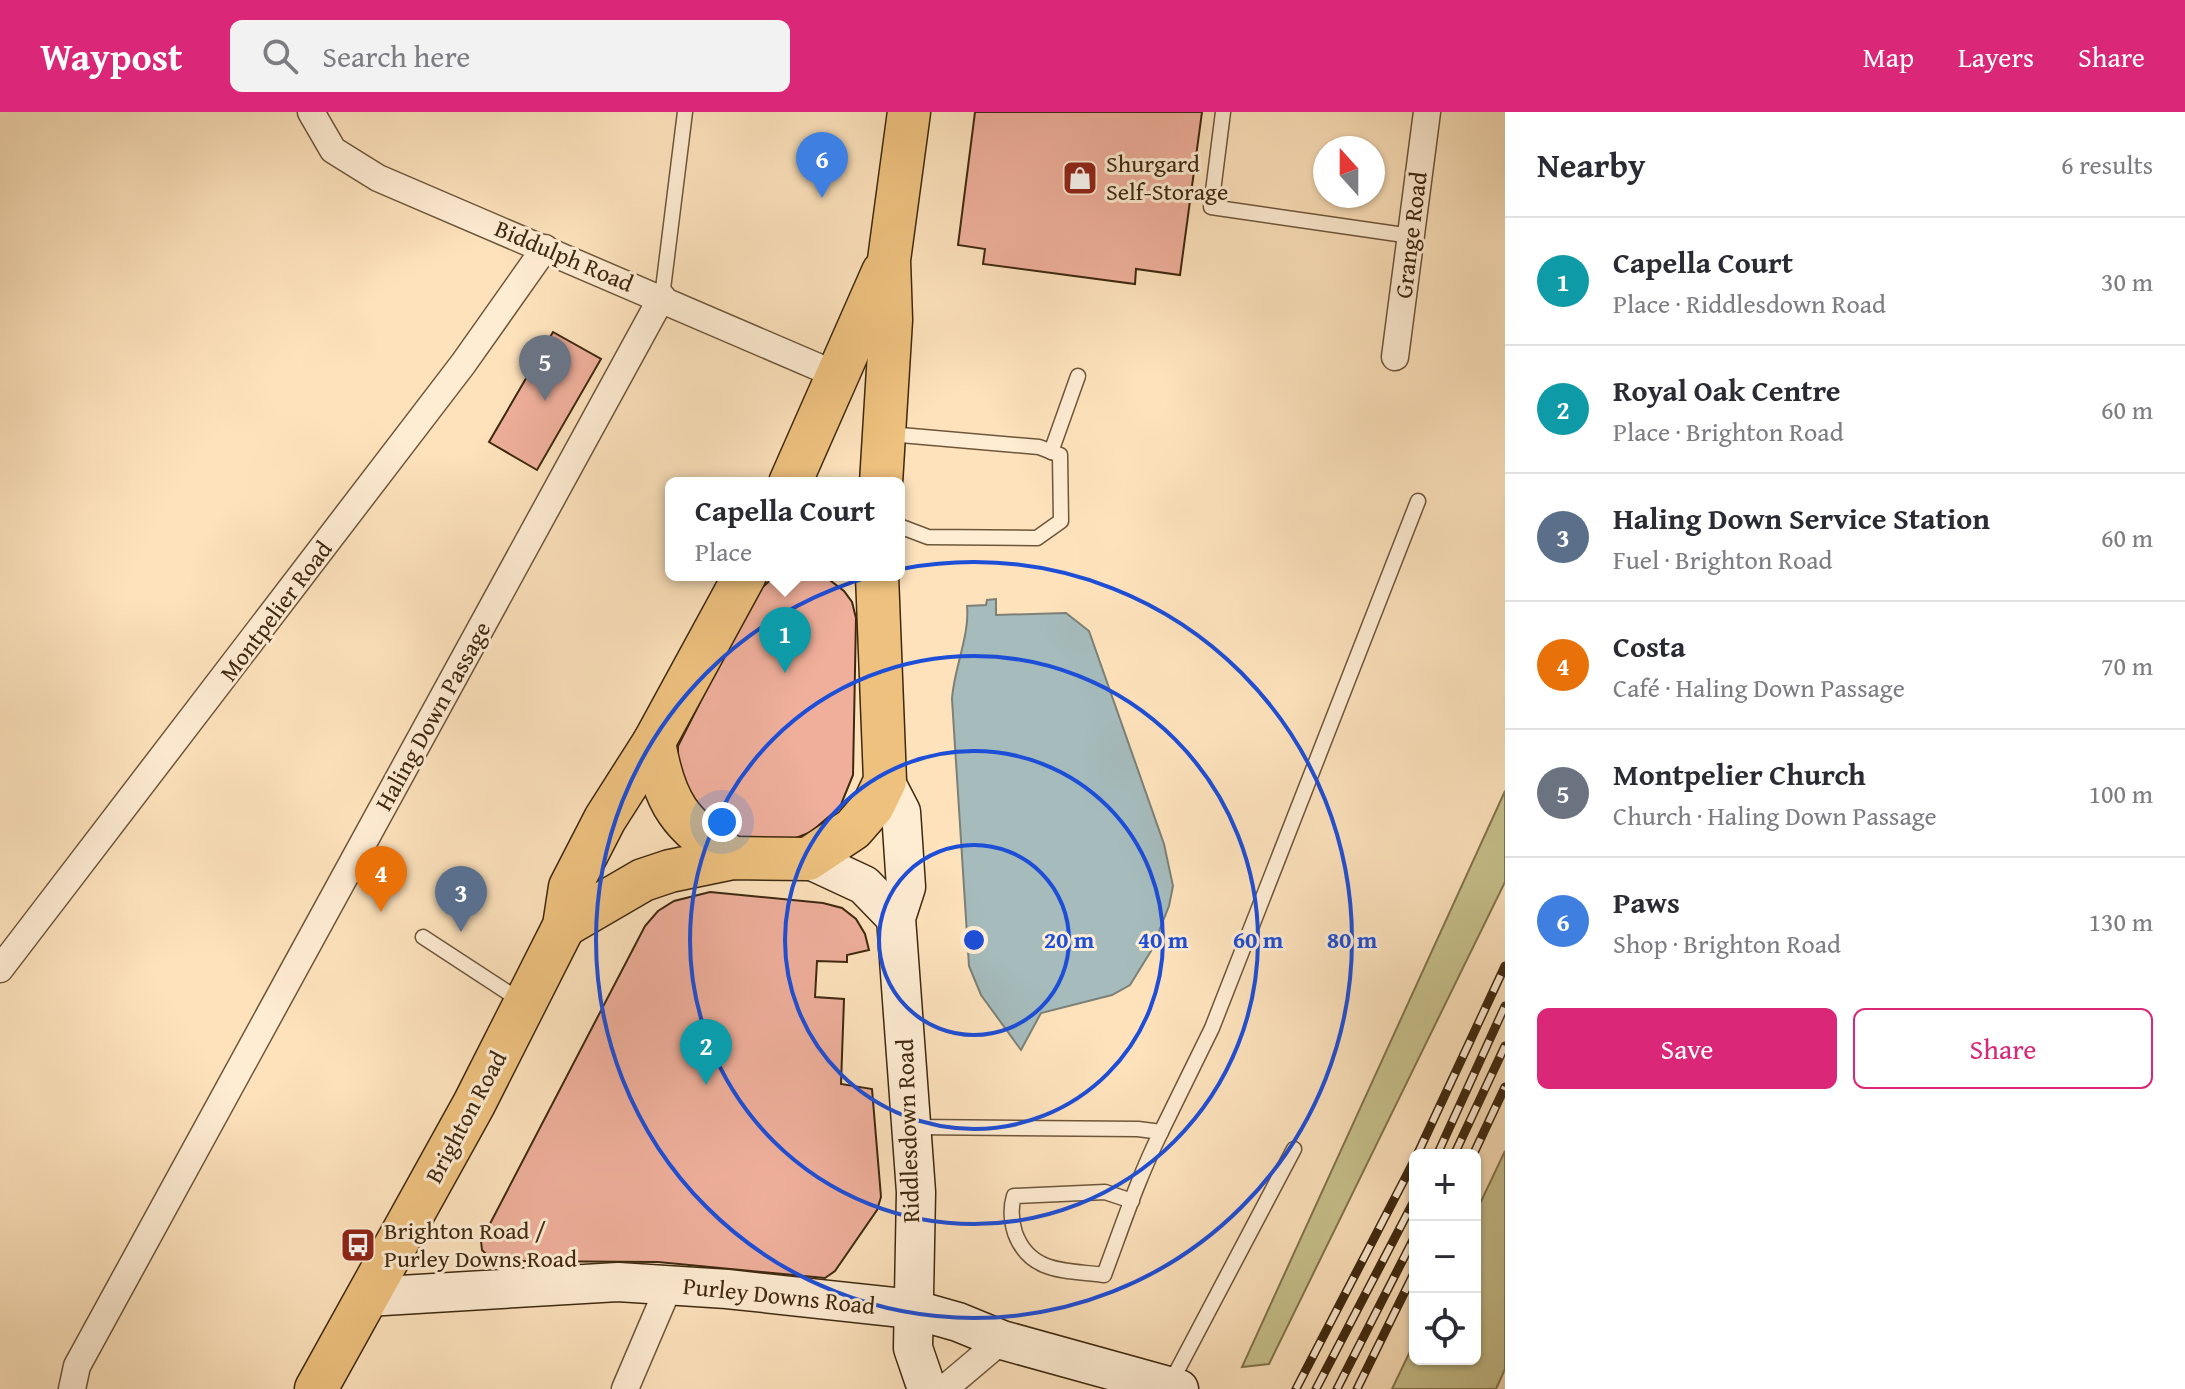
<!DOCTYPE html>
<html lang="en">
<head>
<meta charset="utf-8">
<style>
	:root { --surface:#fff; --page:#f2f2f3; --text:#2b2b33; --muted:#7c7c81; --line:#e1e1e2; --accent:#db2777 }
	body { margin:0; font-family:"Gentium Book Plus",serif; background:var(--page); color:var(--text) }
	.controls { position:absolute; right:24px; bottom:24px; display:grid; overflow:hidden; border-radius:12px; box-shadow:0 2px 6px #0004 }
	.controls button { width:72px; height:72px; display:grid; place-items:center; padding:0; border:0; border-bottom:2px solid var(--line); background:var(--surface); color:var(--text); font:40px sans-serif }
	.compass { position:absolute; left:1313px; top:24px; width:72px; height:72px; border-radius:50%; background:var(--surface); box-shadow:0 2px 6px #0004; rotate:339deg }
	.you { position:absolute; left:722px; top:710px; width:28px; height:28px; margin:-20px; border:6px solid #fff; border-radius:50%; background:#1a73e8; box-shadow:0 0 0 12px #1a73e833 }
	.badge { display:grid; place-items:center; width:52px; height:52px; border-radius:50%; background:var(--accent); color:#fff; font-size:26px; font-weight:700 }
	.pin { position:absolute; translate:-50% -66px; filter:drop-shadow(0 2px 4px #0008) }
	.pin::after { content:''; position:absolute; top:42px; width:28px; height:24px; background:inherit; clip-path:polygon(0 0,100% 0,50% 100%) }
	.popup { position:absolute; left:665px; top:365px; width:240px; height:104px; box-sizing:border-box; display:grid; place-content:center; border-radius:12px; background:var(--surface); filter:drop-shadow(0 2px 6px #0005); font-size:26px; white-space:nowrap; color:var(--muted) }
	.popup b { font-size:30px; color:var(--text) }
	.popup::after { content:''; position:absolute; left:50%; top:100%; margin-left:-16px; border:16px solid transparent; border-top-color:var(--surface) }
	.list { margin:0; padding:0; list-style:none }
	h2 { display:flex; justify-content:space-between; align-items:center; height:104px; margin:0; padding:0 32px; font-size:34px }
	h2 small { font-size:26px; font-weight:400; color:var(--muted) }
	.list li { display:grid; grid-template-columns:52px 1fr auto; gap:24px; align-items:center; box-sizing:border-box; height:128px; padding:0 32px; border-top:2px solid var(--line) }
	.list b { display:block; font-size:30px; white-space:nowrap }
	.list p { margin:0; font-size:26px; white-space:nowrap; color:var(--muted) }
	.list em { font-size:26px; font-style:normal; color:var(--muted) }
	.actions { display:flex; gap:16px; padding:24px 32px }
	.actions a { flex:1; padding:18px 0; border:2px solid var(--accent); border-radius:12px; text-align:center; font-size:28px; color:var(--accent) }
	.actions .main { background:var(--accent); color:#fff }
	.icon { flex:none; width:44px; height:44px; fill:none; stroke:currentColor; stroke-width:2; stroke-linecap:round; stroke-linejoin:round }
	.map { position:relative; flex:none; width:1505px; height:1277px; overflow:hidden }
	header { display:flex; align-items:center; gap:48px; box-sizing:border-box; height:112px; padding:0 40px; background:var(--accent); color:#fff }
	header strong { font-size:38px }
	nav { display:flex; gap:44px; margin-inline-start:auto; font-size:28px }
	.search { width:560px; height:72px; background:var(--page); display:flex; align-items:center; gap:20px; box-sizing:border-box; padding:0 28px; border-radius:12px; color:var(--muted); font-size:30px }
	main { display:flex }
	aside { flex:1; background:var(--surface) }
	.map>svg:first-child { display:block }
	.green { fill:#c7c18c; stroke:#82744e; stroke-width:2 }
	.water { fill:#a5bbbc; stroke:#7c8077; stroke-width:2 }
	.building { fill:#efaf9b; stroke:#3e280f; stroke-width:2 }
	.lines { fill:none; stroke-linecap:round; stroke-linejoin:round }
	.lane-casing { stroke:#6e563a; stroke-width:17 }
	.street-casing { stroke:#6e563a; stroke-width:29 }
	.secondary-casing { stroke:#3e280f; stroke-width:41 }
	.primary-casing { stroke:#3e280f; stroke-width:45 }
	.lane { stroke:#feecd3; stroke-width:14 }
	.street { stroke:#feecd3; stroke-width:26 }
	.secondary { stroke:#feecd3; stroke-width:38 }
	.primary { stroke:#eec17e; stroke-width:42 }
	.rail-casing { stroke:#3e280f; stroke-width:9 }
	.rail { stroke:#feecd3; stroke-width:6; stroke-dasharray:18; stroke-linecap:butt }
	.ring { fill:none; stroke:#1d4ed8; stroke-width:4 }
	.labels { text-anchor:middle; stroke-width:6; stroke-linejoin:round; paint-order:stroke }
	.poi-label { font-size:24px; fill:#3e280f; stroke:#feecd3; text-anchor:start }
	.street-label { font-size:24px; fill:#3e280f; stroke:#feecd3 }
	.centre { fill:#1d4ed8; stroke:#feecd3; stroke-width:4 }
	.ring-label { font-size:24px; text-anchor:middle; font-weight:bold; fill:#1d4ed8; stroke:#feecd3; stroke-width:6; stroke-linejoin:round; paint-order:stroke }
</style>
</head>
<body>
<header>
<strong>Waypost</strong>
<div class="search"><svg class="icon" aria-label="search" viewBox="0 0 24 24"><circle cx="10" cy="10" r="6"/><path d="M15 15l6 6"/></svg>Search here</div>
<nav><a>Map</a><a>Layers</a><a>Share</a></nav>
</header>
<main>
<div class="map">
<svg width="1505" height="1277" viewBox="0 0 1505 1277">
	<rect width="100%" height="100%" fill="#fde2bc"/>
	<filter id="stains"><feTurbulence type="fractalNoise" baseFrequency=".0025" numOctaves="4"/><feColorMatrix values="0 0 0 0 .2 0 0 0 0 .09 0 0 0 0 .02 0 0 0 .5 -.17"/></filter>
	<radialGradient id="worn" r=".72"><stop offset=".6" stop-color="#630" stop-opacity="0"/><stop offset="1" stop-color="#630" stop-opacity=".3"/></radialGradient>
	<g class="green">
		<polygon points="1505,679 1505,770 1269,1252 1242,1255"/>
		<polygon points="1505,1039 1505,1257 1496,1277 1392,1277 1415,1229 1415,1247 1475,1247 1475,1102"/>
	</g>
	<path class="water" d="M996,487V503L1066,501L1089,519L1164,732L1173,774L1169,794L1151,839L1130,873L1112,883L1041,901L1021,938L981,883L969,854L952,587C954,556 970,523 967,494L986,493L987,488Z"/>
	<g class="building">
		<polygon points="975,0 1202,0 1180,163 1136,157 1135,172 983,152 985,137 958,133"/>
		<polygon points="553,220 601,247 537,358 489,330"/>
		<polygon points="776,463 823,463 844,479 852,490 856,506 853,663 840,695 811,720 791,728 731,727 700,704 678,653 678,634 755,482"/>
		<polygon points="710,780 823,791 842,796 856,807 865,822 869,838 847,843 847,850 817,849 815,885 844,887 841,972 872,977 881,1085 877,1098 835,1159 825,1166 658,1150 493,1149 482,1138 481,1129 645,814 658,799 674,789"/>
	</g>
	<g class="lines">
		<defs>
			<g id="lane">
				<polyline points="1223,0 1211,95 1411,124"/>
				<polyline points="662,185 685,0"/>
				<polyline points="889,322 1039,335 1060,343 1061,409 1037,426 928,425 899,414"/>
				<polyline points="1051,340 1078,264"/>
				<polyline points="423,825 521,889"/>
				<polyline points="914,1015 1138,1017 1161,1020 1212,916 1418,389"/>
				<path d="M1132,1089L1105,1080L1014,1084C1010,1097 1011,1108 1015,1121C1030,1162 1066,1158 1104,1163C1122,1115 1138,1066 1161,1020"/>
				<polyline points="1169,1274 1294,1037"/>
			</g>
			<g id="street">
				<polyline points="311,0 333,38 378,66 839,264"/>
				<polyline points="1395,245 1427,0"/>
				<polyline points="0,857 463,252 545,136"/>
				<polyline points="72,1277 77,1254 662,185"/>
				<polyline points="625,1277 669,1174"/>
				<polyline points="944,1277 1002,1228"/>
			</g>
			<g id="secondary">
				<polyline points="885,669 901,700 906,775 896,806 916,1080 913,1236 927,1277"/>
				<polyline points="808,747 864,773 896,806"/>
				<polyline points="367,1185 618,1170 727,1177 912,1197 958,1210 1002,1228 1179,1277"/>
			</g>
			<g id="primary">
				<polyline points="790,371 883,160"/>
				<polyline points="881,371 891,208 889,148 909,0"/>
				<path d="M654,630C664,690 680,715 733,746"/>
				<polyline points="564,814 643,768 670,759 733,746 808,747 853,717 873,694 885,669 877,463"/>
				<polyline points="316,1277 474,992 564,814 570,775 605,707 654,630 745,463"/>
			</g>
		</defs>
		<use href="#lane" class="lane-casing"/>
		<use href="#street" class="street-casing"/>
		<use href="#secondary" class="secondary-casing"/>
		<use href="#primary" class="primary-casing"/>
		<use href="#lane" class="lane"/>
		<use href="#street" class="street"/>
		<use href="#secondary" class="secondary"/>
		<use href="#primary" class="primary"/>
		<defs>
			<g id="rail">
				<polyline points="1417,1043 1505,854"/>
				<polyline points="1437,1043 1505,894"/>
				<polyline points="1454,1043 1505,934"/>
				<polyline points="1473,1043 1505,975"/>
				<polyline points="1296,1277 1415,1047"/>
				<polyline points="1316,1277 1415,1087"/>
				<polyline points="1337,1277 1415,1124"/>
				<polyline points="1357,1277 1415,1159"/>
			</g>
		</defs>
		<use href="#rail" class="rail-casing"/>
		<use href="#rail" class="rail"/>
	</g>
	<g class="ring">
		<circle cx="974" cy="828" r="95"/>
		<circle cx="974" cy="828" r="189"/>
		<circle cx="974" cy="828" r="284"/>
		<circle cx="974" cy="828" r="378"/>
	</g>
	<defs>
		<symbol id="shop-square" viewBox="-11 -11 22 22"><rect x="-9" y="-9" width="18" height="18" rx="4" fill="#8f2418" stroke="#feecd3"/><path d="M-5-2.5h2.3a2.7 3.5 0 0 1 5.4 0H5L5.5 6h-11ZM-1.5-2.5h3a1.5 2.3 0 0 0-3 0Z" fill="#fff"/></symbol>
		<symbol id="bus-square" viewBox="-11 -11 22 22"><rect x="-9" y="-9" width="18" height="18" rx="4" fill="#8f2418" stroke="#feecd3"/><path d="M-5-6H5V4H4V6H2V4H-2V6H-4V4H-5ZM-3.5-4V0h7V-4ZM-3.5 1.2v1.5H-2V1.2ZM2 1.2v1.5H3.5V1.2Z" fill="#fff"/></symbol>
	</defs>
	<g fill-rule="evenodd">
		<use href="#shop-square" x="1060" y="46" width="40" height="40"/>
		<use href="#bus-square" x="338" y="1113" width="40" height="40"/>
	</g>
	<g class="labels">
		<g class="poi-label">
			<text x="1106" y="60">Shurgard<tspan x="1106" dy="28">Self-Storage</tspan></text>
			<text x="384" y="1127">Brighton Road /<tspan x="384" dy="28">Purley Downs Road</tspan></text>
		</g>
		<g class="street-label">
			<text transform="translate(1411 123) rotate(-83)" y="8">Grange Road</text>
			<text transform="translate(564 144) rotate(23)" y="8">Biddulph Road</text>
			<text transform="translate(276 499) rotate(-53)" y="8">Montpelier Road</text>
			<text transform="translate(433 604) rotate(-61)" y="8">Haling Down Passage</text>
			<text transform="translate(466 1005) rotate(-62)" y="8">Brighton Road</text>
			<text transform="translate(908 1019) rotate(-92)" y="8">Riddlesdown Road</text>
			<text transform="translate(779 1184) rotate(6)" y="8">Purley Downs Road</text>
		</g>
	</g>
	<circle cx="974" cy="828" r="12" class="centre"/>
	<g class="ring-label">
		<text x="1069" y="836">20 m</text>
		<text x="1163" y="836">40 m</text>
		<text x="1258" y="836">60 m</text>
		<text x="1352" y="836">80 m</text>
	</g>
	<rect width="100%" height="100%" filter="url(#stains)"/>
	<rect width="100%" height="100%" fill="url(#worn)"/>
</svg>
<div class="controls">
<button>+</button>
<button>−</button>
<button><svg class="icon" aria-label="locate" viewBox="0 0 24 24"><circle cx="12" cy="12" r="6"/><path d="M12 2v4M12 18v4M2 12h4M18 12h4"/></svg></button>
</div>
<svg class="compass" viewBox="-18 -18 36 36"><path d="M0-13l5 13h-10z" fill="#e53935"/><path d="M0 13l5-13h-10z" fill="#7c7c81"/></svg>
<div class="you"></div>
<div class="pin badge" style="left:785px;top:561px;background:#0f9aa8">1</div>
<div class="popup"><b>Capella Court</b>Place</div>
<div class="pin badge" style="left:706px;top:973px;background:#0f9aa8">2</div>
<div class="pin badge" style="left:461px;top:820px;background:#5c6f8a">3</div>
<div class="pin badge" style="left:381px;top:800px;background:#e8710a">4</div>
<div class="pin badge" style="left:545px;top:289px;background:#6b7280">5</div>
<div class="pin badge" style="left:822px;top:86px;background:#3f7fe0">6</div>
</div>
<aside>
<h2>Nearby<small>6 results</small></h2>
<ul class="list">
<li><span class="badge" style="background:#0f9aa8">1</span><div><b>Capella Court</b><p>Place · Riddlesdown Road</p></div><em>30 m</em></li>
<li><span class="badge" style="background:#0f9aa8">2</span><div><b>Royal Oak Centre</b><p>Place · Brighton Road</p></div><em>60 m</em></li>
<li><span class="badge" style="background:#5c6f8a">3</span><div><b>Haling Down Service Station</b><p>Fuel · Brighton Road</p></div><em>60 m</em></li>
<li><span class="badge" style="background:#e8710a">4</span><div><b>Costa</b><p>Café · Haling Down Passage</p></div><em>70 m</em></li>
<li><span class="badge" style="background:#6b7280">5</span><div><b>Montpelier Church</b><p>Church · Haling Down Passage</p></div><em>100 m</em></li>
<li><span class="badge" style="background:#3f7fe0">6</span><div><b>Paws</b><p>Shop · Brighton Road</p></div><em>130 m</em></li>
</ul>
<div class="actions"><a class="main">Save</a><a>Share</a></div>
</aside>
</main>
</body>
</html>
